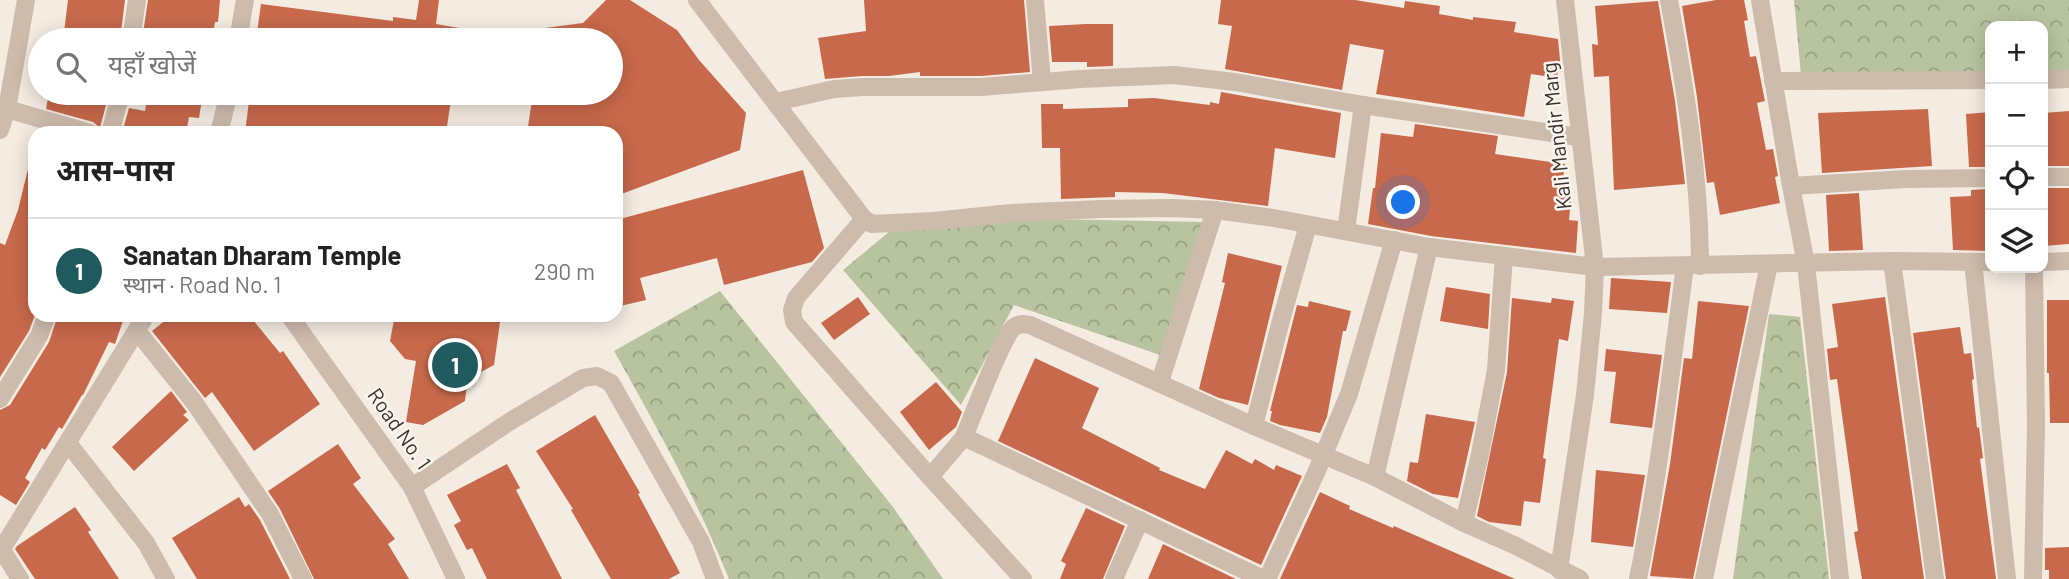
<!DOCTYPE html>
<html lang="hi">
<head>
<meta charset="utf-8">
<style>
	:root { --surface:#fff; --page:#f2f2f2; --text:#222; --muted:#767676; --line:#e0e0e0; --accent:#1f5a5e }
	body { margin:0; font-family:Barlow,"Noto Sans Devanagari",sans-serif; background:var(--page); color:var(--text) }
	.controls { position:absolute; right:21px; top:21px; display:grid; overflow:hidden; border-radius:14px; box-shadow:0 4px 18px #0003 }
	.controls button { width:63px; height:63px; display:grid; place-items:center; padding:0; border:0; border-bottom:2px solid var(--line); background:var(--surface); color:var(--text); font:35px sans-serif }
	.you { position:absolute; left:1404px; top:203px; width:24px; height:24px; margin:-18px; border:5px solid #fff; border-radius:50%; background:#1a73e8; box-shadow:0 0 0 10px #1a73e833 }
	.badge { display:grid; place-items:center; width:46px; height:46px; border-radius:50%; background:var(--accent); color:#fff; font-size:23px; font-weight:700 }
	.pin { position:absolute; translate:-50% -50%; border:4px solid #fff; box-shadow:0 2px 7px #0006 }
	.list { margin:0; padding:0; list-style:none }
	h2 { display:flex; justify-content:space-between; align-items:center; height:91px; margin:0; padding:0 28px; font-size:30px }
	h2 small { font-size:23px; font-weight:400; color:var(--muted) }
	.list li { display:grid; grid-template-columns:46px 1fr auto; gap:21px; align-items:center; box-sizing:border-box; height:105px; padding:0 28px; border-top:2px solid var(--line) }
	.list b { display:block; font-size:26px; white-space:nowrap }
	.list p { margin:0; font-size:23px; white-space:nowrap; color:var(--muted) }
	.list em { font-size:23px; font-style:normal; color:var(--muted) }
	.icon { flex:none; width:38px; height:38px; fill:none; stroke:currentColor; stroke-width:2; stroke-linecap:round; stroke-linejoin:round }
	.map { position:relative; flex:none; width:2069px; height:579px; overflow:hidden }
	.search { position:absolute; background:var(--surface); box-shadow:0 4px 18px #0003; left:28px; top:28px; width:595px; height:77px; display:flex; align-items:center; gap:18px; box-sizing:border-box; padding:0 24px; border-radius:38px; color:var(--muted); font-size:26px }
	.panel { position:absolute; background:var(--surface); box-shadow:0 4px 18px #0003; left:28px; top:126px; width:595px; height:196px; border-radius:21px }
	.map>svg:first-child { display:block }
	.park { fill:url(#park-crowns) }
	.building { fill:#c8694b }
	.lines { fill:none; stroke-linecap:round; stroke-linejoin:round }
	.minor { stroke:#cdbbac; stroke-width:18 }
	.labels { text-anchor:middle; stroke-width:5; stroke-linejoin:round; paint-order:stroke }
	.street-label { font-size:21px; fill:#3b302b; stroke:#fbf5ee }
</style>
</head>
<body>
<div class="map">
<svg width="2069" height="579" viewBox="0 0 2069 579">
	<defs>
		<pattern id="park-crowns" width="20" height="18" patternUnits="userSpaceOnUse" patternTransform="scale(1.75)"><rect width="20" height="18" fill="#b8c4a0"/><path d="M2 6a3 3 0 1 1 6 0M12 15a3 3 0 1 1 6 0" fill="none" stroke="#97a083"/></pattern>
	</defs>
	<rect width="100%" height="100%" fill="#f4ebe1"/>
	<g class="park">
		<polygon points="1794,0 2069,0 2069,71 2043,72 2043,26 1990,26 1990,72 1801,75"/>
		<polygon points="1046,219 1205,222 1163,356 1014,305 961,405 843,270 890,231"/>
		<path d="M720,291L893,507L943,579H729C697,500 656,425 614,351Z"/>
		<polygon points="1769,314 1800,317 1829,579 1733,579"/>
	</g>
	<g class="building">
		<polygon points="68,0 125,0 120,40 63,40"/>
		<polygon points="148,0 220,0 218,22 215,22 212,40 142,40"/>
		<polygon points="419,0 439,0 436,24 471,30 471,40 256,40 261,4 393,21 393,17 416,20"/>
		<polygon points="606,0 630,0 677,30 699,60 746,113 740,150 616,196 616,133 527,133 533,93 611,93 611,40 537,40 537,29 583,23"/>
		<polygon points="864,0 1024,0 1030,72 981,76 920,76 920,72 889,76 862,76 825,79 818,38 866,31"/>
		<polygon points="1221,0 1355,0 1404,8 1405,1 1440,6 1439,14 1473,20 1473,17 1516,22 1514,32 1558,39 1560,60 1557,78 1531,74 1524,117 1376,94 1384,50 1350,44 1342,90 1225,69 1232,26 1218,24"/>
		<polygon points="1716,0 1744,0 1748,20 1744,21 1750,57 1756,56 1765,101 1757,103 1766,150 1773,149 1778,176 1775,177 1780,203 1720,215 1714,182 1707,183 1697,97 1682,6"/>
		<polygon points="1658,1 1675,101 1685,184 1614,190 1609,76 1594,77 1592,44 1598,45 1595,6"/>
		<polygon points="1086,24 1113,24 1113,66 1087,67 1087,62 1052,62 1049,26"/>
		<polygon points="1221,92 1341,113 1335,158 1275,148 1268,206 1163,193 1115,192 1115,197 1061,199 1060,148 1042,148 1041,104 1063,104 1063,109 1128,107 1128,99 1154,98 1210,105 1210,102 1219,104"/>
		<polygon points="49,93 109,93 100,128 93,122 46,109"/>
		<polygon points="148,93 203,93 199,118 189,117 186,133 122,133 129,108 145,111"/>
		<polygon points="250,93 452,93 446,133 245,133"/>
		<polygon points="1928,109 1932,166 1822,173 1818,113"/>
		<polygon points="2069,111 2069,166 2043,166 2043,113"/>
		<polygon points="1990,112 1990,167 1969,167 1966,114"/>
		<polygon points="1415,124 1498,136 1495,154 1565,164 1563,178 1569,179 1568,187 1572,188 1569,220 1578,221 1576,253 1431,236 1368,224 1373,188 1375,188 1381,133 1413,137"/>
		<polygon points="28,169 35,170 35,315 29,331 0,377 0,243 5,245 18,210"/>
		<polygon points="803,170 824,248 812,262 724,285 717,258 640,278 646,300 616,307 616,220"/>
		<polygon points="2043,188 2069,188 2069,244 2043,246"/>
		<polygon points="1988,189 1990,251 1953,250 1950,197 1971,196 1971,190"/>
		<polygon points="1859,193 1863,250 1829,251 1826,195"/>
		<polygon points="1228,253 1282,266 1248,405 1219,398 1199,389 1225,283 1222,282"/>
		<polygon points="1611,278 1671,282 1667,313 1609,309"/>
		<polygon points="1446,287 1490,294 1488,329 1440,321"/>
		<polygon points="858,297 870,314 834,340 821,323"/>
		<polygon points="1885,297 1924,579 1862,579 1854,532 1858,531 1837,379 1830,380 1827,349 1838,347 1832,304"/>
		<polygon points="1512,298 1551,303 1552,298 1574,301 1568,341 1559,339 1543,458 1546,459 1540,503 1524,501 1521,526 1489,522 1477,516 1507,372"/>
		<polygon points="2047,300 2069,300 2069,423 2050,423 2049,373 2047,373"/>
		<polygon points="1309,301 1351,311 1346,331 1343,331 1327,417 1320,433 1280,425 1270,421 1272,411 1270,411 1297,305 1308,307"/>
		<polygon points="1698,301 1749,306 1693,579 1650,576 1670,464 1684,358 1692,359"/>
		<polygon points="58,315 125,315 115,344 109,342 83,395 82,395 62,429 59,427 45,450 42,448 25,478 30,482 16,505 0,495 0,410 10,405 49,342"/>
		<polygon points="172,315 249,315 280,353 283,351 320,404 254,451 212,392 205,398 152,331"/>
		<polygon points="395,315 501,315 494,365 481,372 469,370 468,380 465,381 467,385 465,401 423,425 406,422 416,361 405,359 390,341"/>
		<polygon points="1960,327 1964,354 1971,353 1974,379 1972,380 1977,428 1979,427 1983,458 1980,459 1996,579 1946,579 1913,333"/>
		<polygon points="1606,349 1662,355 1652,428 1610,423 1616,372 1604,371"/>
		<polygon points="1035,358 1099,388 1082,428 1160,468 1159,470 1205,489 1226,450 1252,464 1255,459 1274,470 1276,465 1302,476 1261,565 998,441"/>
		<polygon points="936,382 962,412 956,427 929,450 900,412"/>
		<polygon points="171,391 187,412 183,415 189,420 134,471 112,447"/>
		<polygon points="1426,414 1475,422 1458,498 1433,494 1407,481 1410,462 1418,463"/>
		<polygon points="595,415 640,493 638,494 680,573 669,579 611,579 571,510 573,509 536,451"/>
		<polygon points="338,444 361,478 353,484 395,539 388,544 409,579 314,579 280,509 268,491"/>
		<polygon points="507,464 520,488 516,490 562,579 487,579 472,548 467,550 454,525 461,521 447,495"/>
		<polygon points="1596,470 1645,475 1633,547 1591,542"/>
		<polygon points="1320,492 1350,506 1349,509 1393,528 1394,526 1515,579 1280,579"/>
		<polygon points="239,497 245,507 249,504 260,520 290,579 197,579 172,538"/>
		<polygon points="75,507 91,530 88,532 119,579 35,579 15,549 17,546"/>
		<polygon points="1086,508 1125,526 1103,579 1060,579 1066,564 1061,561"/>
		<polygon points="1163,544 1236,579 1148,579"/>
		<polygon points="2069,547 2069,579 2049,579 2049,570 2045,570 2045,548"/>
	</g>
	<g class="lines">
		<g class="minor">
			<polyline points="697,0 864,219 872,224 934,221 1011,213 1101,209 1172,208 1215,210 1274,218 1429,247 1595,267 1892,261 1990,262"/>
			<polyline points="1035,0 1042,82"/>
			<path d="M1669,0C1685,87 1700,177 1700,266"/>
			<polyline points="1760,0 1791,186 1806,264 1840,579"/>
			<polyline points="131,40 137,0"/>
			<polyline points="238,40 245,0"/>
			<polyline points="2043,80 2069,79"/>
			<polyline points="1773,81 1990,80"/>
			<polyline points="776,102 834,89 863,87 981,87 1080,79 1174,75 1235,82 1363,105 1579,137"/>
			<polyline points="7,109 90,133"/>
			<polyline points="0,130 7,109 26,0"/>
			<polyline points="110,133 121,93"/>
			<polyline points="219,133 229,93"/>
			<polyline points="2043,177 2069,177"/>
			<polyline points="1791,186 1906,179 1990,178"/>
			<polyline points="864,219 796,298 792,310 794,322 930,477 1023,579"/>
			<polyline points="1346,231 1363,105"/>
			<polyline points="1892,261 1935,579"/>
			<polyline points="1973,262 2007,579"/>
			<polyline points="2043,262 2069,261"/>
			<polyline points="289,315 412,487 456,579"/>
			<polyline points="137,331 194,402 270,514 303,579"/>
			<polyline points="1160,382 1215,210"/>
			<polyline points="0,399 39,336 47,315"/>
			<polyline points="1254,426 1280,324 1308,225"/>
			<path d="M964,437C972,418 1002,337 1014,327C1019,323 1024,324 1030,325L1254,426L1375,477L1464,523L1514,545L1580,579"/>
			<polyline points="68,443 146,543 166,579"/>
			<polyline points="930,477 964,437 1263,579"/>
			<polyline points="1375,477 1429,247"/>
			<polyline points="412,487 509,422 583,378 597,376 611,383 701,542 715,579"/>
			<polyline points="1464,523 1480,454 1496,370 1504,256"/>
			<polyline points="2,550 20,579"/>
			<polyline points="0,552 146,315"/>
			<polyline points="1559,570 1585,395 1593,313 1595,267 1565,0"/>
			<polyline points="1114,579 1140,520"/>
			<polyline points="1267,579 1316,473 1349,394 1394,240"/>
			<path d="M1638,579C1659,475 1671,371 1685,266"/>
			<polyline points="1704,579 1769,264"/>
			<polyline points="2033,579 2036,425 2034,268"/>
		</g>
	</g>
	<g class="labels">
		<g class="street-label">
			<text transform="translate(1557 136) rotate(-96)" y="7">Kali Mandir Marg</text>
			<text transform="translate(399 429) rotate(55)" y="7">Road No. 1</text>
		</g>
	</g>
</svg>
<div class="controls">
<button>+</button>
<button>−</button>
<button><svg class="icon" aria-label="locate" viewBox="0 0 24 24"><circle cx="12" cy="12" r="6"/><path d="M12 2v4M12 18v4M2 12h4M18 12h4"/></svg></button>
<button><svg class="icon" aria-label="layers" viewBox="0 0 24 24"><path d="M12 4l9 5-9 5-9-5zM3 14l9 5 9-5"/></svg></button>
</div>
<div class="you"></div>
<div class="pin badge" style="left:455px;top:365px">1</div>
<div class="search"><svg class="icon" aria-label="search" viewBox="0 0 24 24"><circle cx="10" cy="10" r="6"/><path d="M15 15l6 6"/></svg>यहाँ खोजें</div>
<section class="panel">
<h2>आस-पास<small></small></h2>
<ul class="list">
<li><span class="badge">1</span><div><b>Sanatan Dharam Temple</b><p>स्थान · Road No. 1</p></div><em>290 m</em></li>
</ul>
</section>
</div>
</body>
</html>
